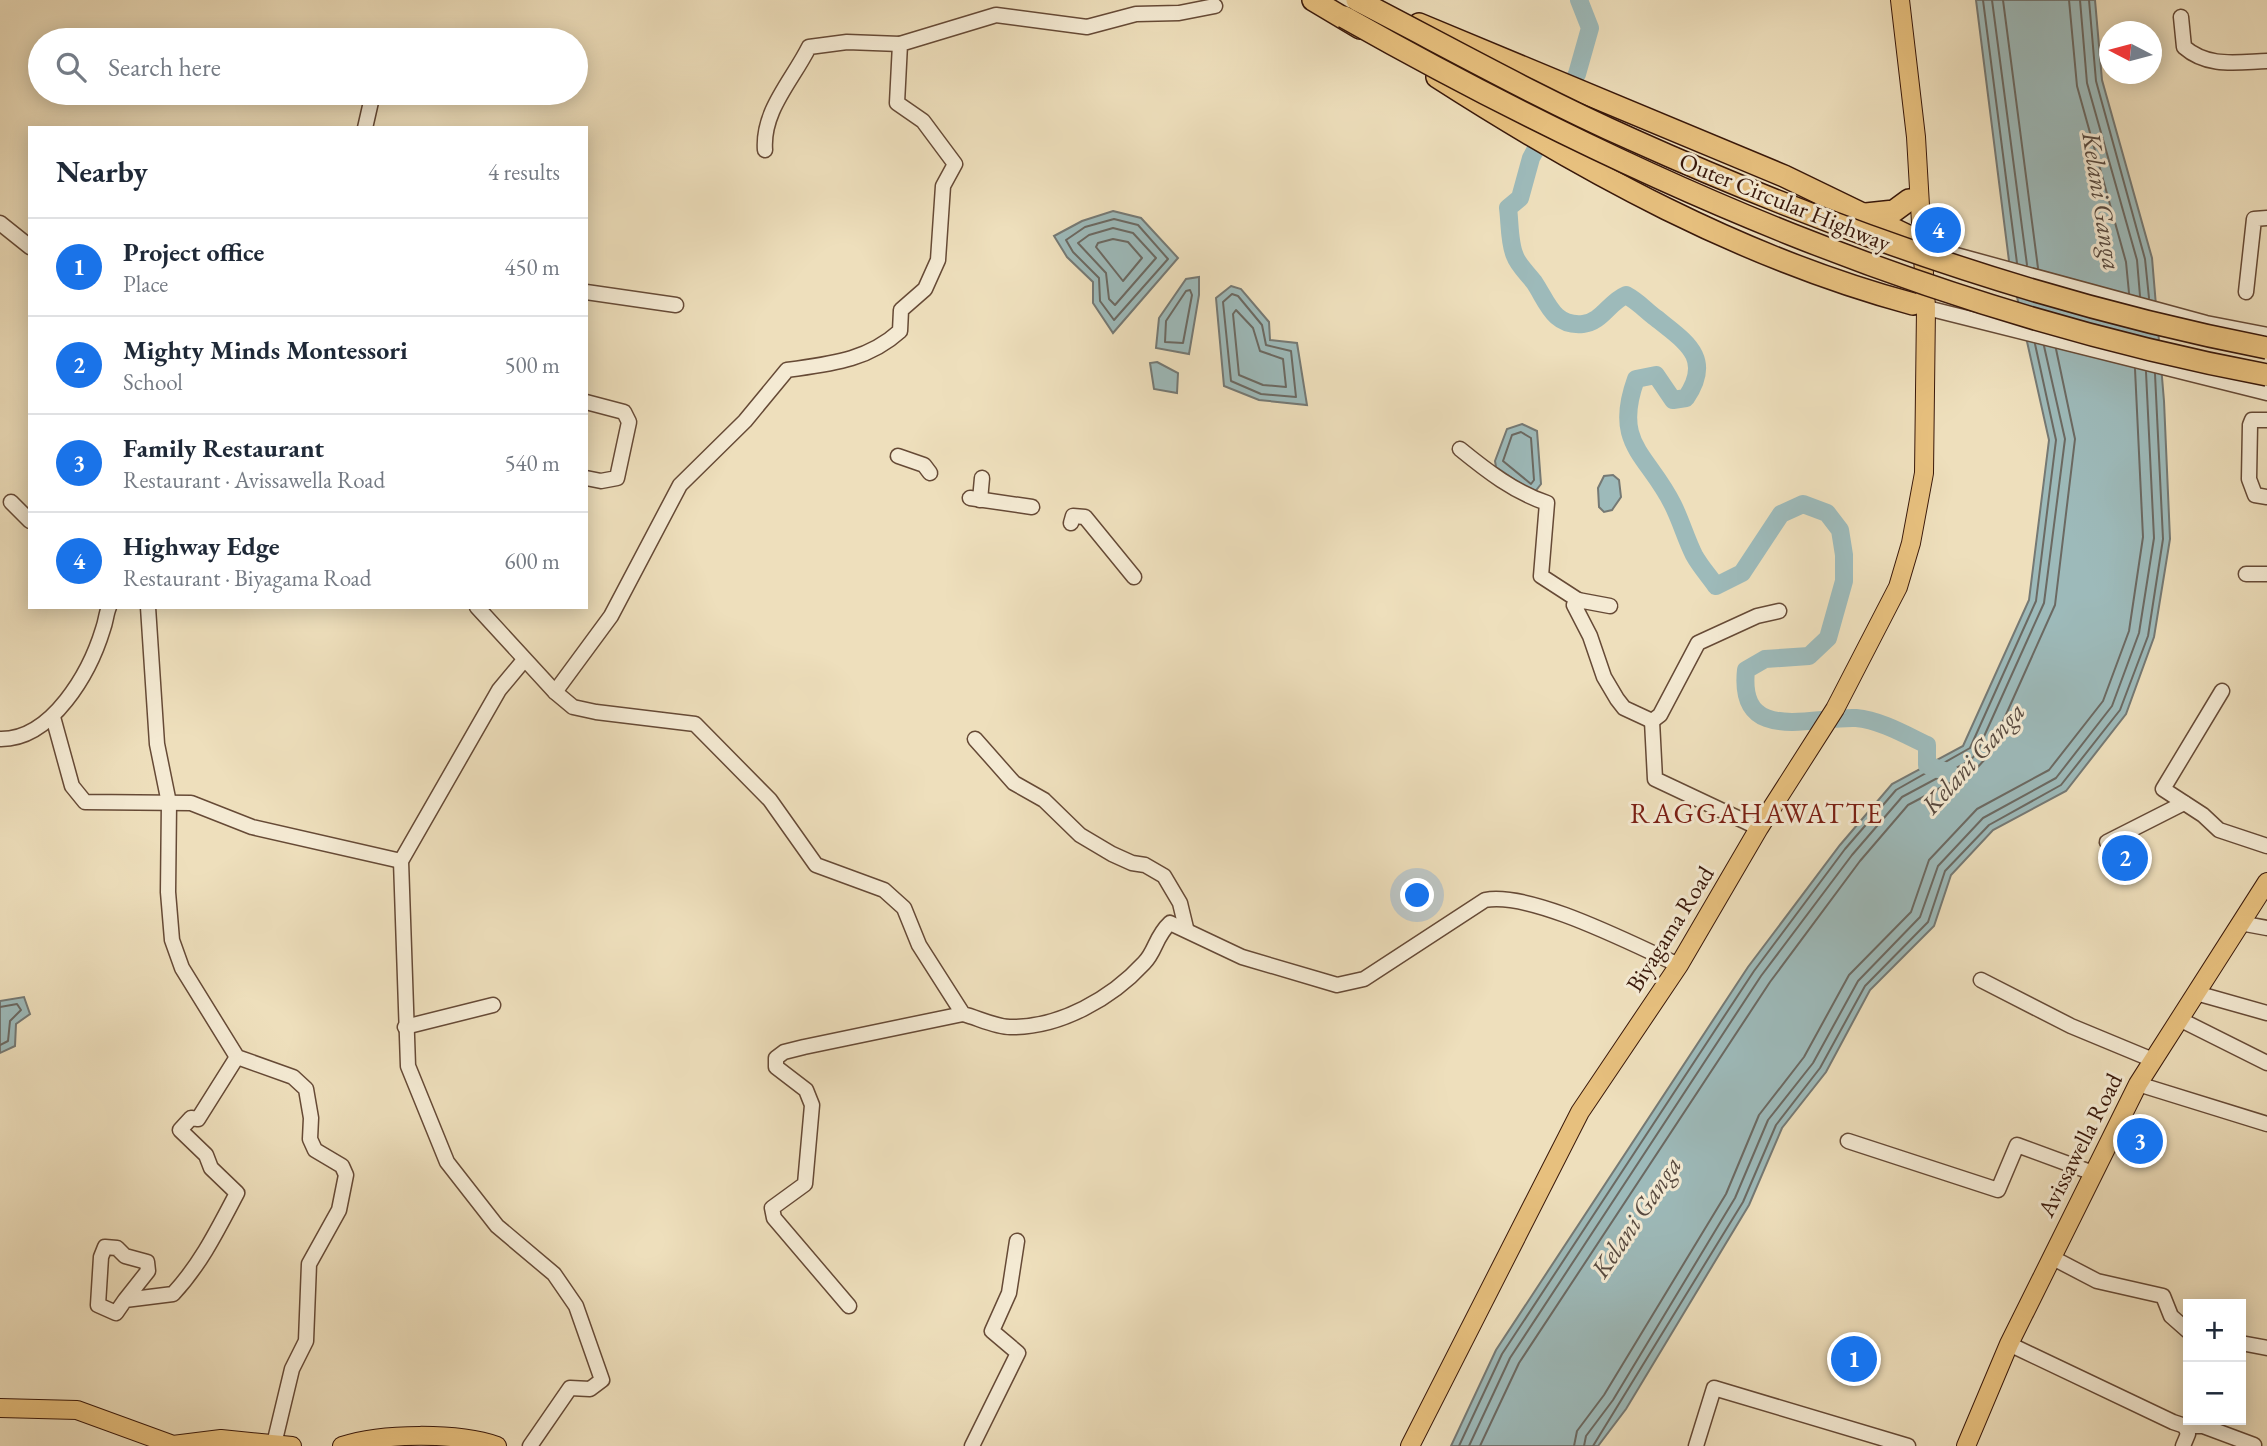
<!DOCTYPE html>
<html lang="en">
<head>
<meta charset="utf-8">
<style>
	:root { --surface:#fff; --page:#f6f6f7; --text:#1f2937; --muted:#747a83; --line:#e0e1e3; --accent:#1a73e8 }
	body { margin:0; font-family:"EB Garamond",serif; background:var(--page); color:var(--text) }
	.controls { position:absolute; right:21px; bottom:21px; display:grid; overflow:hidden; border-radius:0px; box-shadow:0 4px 18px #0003 }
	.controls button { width:63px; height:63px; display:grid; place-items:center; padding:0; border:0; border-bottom:2px solid var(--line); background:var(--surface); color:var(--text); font:35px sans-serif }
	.compass { position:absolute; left:2099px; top:21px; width:63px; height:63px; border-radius:50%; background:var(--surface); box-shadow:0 4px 18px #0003; rotate:276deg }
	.you { position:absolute; left:1418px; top:896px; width:24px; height:24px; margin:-18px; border:5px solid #fff; border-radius:50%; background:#1a73e8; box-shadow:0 0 0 10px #1a73e833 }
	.badge { display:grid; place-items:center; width:46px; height:46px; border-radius:50%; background:var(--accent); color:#fff; font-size:23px; font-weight:700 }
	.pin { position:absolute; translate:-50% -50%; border:4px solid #fff; box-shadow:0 2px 7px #0006 }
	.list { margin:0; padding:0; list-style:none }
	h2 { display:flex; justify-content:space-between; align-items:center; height:91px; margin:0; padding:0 28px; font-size:30px }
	h2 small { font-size:23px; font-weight:400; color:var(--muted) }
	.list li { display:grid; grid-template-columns:46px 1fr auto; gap:21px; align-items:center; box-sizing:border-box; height:98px; padding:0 28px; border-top:2px solid var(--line) }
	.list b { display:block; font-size:26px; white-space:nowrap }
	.list p { margin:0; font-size:23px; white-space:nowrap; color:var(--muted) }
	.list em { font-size:23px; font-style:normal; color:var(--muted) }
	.icon { flex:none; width:38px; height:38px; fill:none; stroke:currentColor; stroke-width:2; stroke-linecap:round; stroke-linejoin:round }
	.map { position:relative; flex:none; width:2267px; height:1446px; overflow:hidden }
	.search { position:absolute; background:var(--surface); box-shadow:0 4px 18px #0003; left:28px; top:28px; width:560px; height:77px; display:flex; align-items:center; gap:18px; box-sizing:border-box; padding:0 24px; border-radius:38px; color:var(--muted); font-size:26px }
	.panel { position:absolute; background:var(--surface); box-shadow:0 4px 18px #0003; left:28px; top:126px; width:560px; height:483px; border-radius:0px }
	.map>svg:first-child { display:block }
	.water { fill:#9dbaba; stroke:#757974; stroke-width:2 }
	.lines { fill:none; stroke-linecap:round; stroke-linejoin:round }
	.shore { stroke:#6b6962; stroke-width:2 }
	.river { stroke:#9dbaba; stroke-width:18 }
	.minor-casing { stroke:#664a36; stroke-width:17 }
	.major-casing { stroke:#39180a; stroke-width:20 }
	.highway-casing { stroke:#39180a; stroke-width:24 }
	.minor { stroke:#f4ead3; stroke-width:14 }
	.major { stroke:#e7c07e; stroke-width:18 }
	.highway { stroke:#e7c07e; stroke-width:21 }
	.highway-bridge-casing { stroke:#39180a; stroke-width:24; stroke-linecap:butt }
	.highway-bridge { stroke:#e7c07e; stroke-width:21 }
	.labels { text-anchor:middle; stroke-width:6; stroke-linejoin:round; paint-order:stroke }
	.street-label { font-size:24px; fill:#39180a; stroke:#f4ead3 }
	.water-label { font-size:26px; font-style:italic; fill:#57493f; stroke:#f4ead3 }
	.quarter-label { font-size:28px; letter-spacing:2px; fill:#7a1f14; stroke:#f4ead3 }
</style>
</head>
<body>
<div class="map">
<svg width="2267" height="1446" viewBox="0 0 2267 1446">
	<rect width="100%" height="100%" fill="#eedfbc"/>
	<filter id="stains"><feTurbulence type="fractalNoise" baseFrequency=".00286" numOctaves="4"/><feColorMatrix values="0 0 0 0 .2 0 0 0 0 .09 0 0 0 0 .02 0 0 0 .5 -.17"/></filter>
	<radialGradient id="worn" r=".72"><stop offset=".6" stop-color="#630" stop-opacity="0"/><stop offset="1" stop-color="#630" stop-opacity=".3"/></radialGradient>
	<g class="water">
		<polygon points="1976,0 2095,0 2102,80 2152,258 2164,401 2170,539 2154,637 2126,714 2066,791 1993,830 1951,875 1934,926 1870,990 1826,1072 1782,1128 1749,1205 1626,1409 1598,1446 1451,1446 1496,1350 1748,967 1840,845 1892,784 1963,746 2029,600 2049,440 2009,261"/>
		<polygon points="1113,211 1141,218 1178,258 1113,333 1093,303 1093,282 1067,257 1054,236 1082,221"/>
		<polygon points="1199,277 1199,295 1189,354 1156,348 1159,318 1186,279"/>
		<polygon points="1231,286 1241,289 1269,322 1270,340 1297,343 1307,405 1259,400 1224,386 1216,298"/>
		<polygon points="1157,362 1178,373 1177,393 1154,389 1150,363"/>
		<polygon points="1522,424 1537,431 1541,484 1534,493 1496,467 1495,461 1507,429"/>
		<polygon points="1613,475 1619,480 1621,497 1612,510 1604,512 1599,507 1598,488 1604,476"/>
		<polygon points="24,997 30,1014 16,1024 15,1046 0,1053 0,1001"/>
	</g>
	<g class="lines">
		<g class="shore">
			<polyline points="1983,0 2017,263"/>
			<polyline points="1992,0 2027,265"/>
			<polyline points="2003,0 2038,268"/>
			<polyline points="2069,0 2077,86 2126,262 2129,293"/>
			<polyline points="2080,0 2087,83 2137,260 2140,296"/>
			<polyline points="2089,0 2096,81 2145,259 2149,298"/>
			<polygon points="1114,219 1138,225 1168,259 1114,320 1100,301 1099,278 1073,252 1066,240 1085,227"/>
			<polygon points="1113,228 1133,233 1156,258 1115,305 1109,299 1106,273 1078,243 1089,235"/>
			<polygon points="1113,239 1128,242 1142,258 1123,281 1096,247 1098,243"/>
			<polygon points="1190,290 1192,295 1183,343 1165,342 1166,321 1186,291"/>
			<polygon points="1232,294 1238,296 1262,325 1266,345 1291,351 1296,397 1261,394 1231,381 1223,302"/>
			<polygon points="1236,310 1253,328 1260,351 1283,359 1286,387 1263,385 1239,375 1233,314"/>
			<polygon points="1521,432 1531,438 1534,480 1531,484 1503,461 1512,435"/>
			<polyline points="0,1007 17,1004 21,1010 10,1021 8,1041 0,1045"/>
			<polyline points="1459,1446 1502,1354 1754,971 1845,849 1896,790 1970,748 2036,601 2056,440 2035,344"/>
			<polyline points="1469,1446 1510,1358 1761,976 1852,855 1902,797 1971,760 1977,752 2044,603 2065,439 2044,346"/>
			<polyline points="1480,1446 1519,1363 1770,982 1860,861 1908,805 1976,769 1987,757 2055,605 2075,439 2056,349"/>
			<polyline points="1574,1446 1577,1431 1604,1395 1726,1194 1759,1115 1804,1057 1849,975 1911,912 1929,860 1977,809 2049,770 2103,701 2129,631 2143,537 2135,369"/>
			<polyline points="1584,1446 1586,1436 1613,1400 1735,1198 1768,1120 1813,1063 1858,981 1920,917 1938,866 1983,818 2056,778 2112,706 2139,633 2154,538 2146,372"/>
			<polyline points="1593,1446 1743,1202 1776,1125 1820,1068 1865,986 1928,922 1945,871 1989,825 2061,785 2120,710 2148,636 2163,539 2155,374"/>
		</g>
		<path class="river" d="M1579,0L1590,28L1577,74L1531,158L1520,198L1508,208C1510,222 1509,243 1515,256C1518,265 1528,274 1534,282C1547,301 1553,327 1583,324C1602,322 1609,302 1626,295C1639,302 1645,310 1656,318C1684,341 1714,357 1686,398L1673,400L1656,375L1636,379C1612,445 1648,454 1673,505C1681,521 1686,539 1694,555C1700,566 1709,576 1716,586L1742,573L1781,514L1803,504L1827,513L1840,530L1844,555V581L1828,638L1809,656L1765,659L1746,670C1738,745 1811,716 1856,718C1880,720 1906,735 1927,745V765L1950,773"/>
		<defs>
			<g id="minor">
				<path d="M2181,17L2184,47C2208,68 2237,62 2267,61"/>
				<polyline points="365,128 373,93"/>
				<path d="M765,150C762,111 792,81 809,47L847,42L900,44"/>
				<polyline points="0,223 30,247"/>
				<polyline points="1956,255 2206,323 2267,335"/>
				<polyline points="586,292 676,305"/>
				<polyline points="2246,292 2254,219 2267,218"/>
				<polyline points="1919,306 2267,393"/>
				<polyline points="586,402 624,412 629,422 617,478 601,481 586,478"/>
				<polyline points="2267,420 2252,420 2250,425 2249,479 2255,495 2267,497"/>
				<path d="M1460,449C1487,471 1514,492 1547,503L1541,576L1578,600"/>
				<polyline points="898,456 924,465 930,473"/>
				<polyline points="970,498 1032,507"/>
				<polyline points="980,500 982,478"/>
				<polyline points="11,502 30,521"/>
				<polyline points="1071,523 1073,516 1085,517 1134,577"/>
				<polyline points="2246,574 2267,574"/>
				<polyline points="1610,606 1578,600 1574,605 1590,636 1604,677 1617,699 1624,708 1652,721"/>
				<polyline points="148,607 157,744 169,803 168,892 172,940 182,968 237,1057 293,1077 306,1089 311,1118 310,1139 315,1150 342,1166 346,1175 339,1210 309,1264 306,1341 292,1369 274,1444"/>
				<path d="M477,607L555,692L573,707L596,712L695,724L770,800L816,865L884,890L904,908L919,945L963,1014C978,1018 996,1027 1010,1027C1060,1028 1112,998 1144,963C1156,951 1155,937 1170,923L1242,957L1337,985L1364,979L1485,900C1531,891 1634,945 1679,965"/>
				<polyline points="524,660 499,690 401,861 408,1066 447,1162 497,1226 554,1274 576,1306 602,1380 590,1389 570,1388 530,1446"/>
				<polyline points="2222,691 2163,789 2203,815 2219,830 2267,846"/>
				<path d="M555,692L611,616L680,485L745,421L787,370C829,364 867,361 900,331L901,310L925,289L938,260L943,186L955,164L923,121L897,103L900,44L996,15L1087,27L1136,14L1179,13L1215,6"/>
				<polyline points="53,717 72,786 85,802 191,803 252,827 401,861"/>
				<polyline points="1652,721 1660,715 1698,643 1757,616 1779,611"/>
				<polyline points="1652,721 1655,779 1759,828"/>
				<path d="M0,739C52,740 90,672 103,629C106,621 106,614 109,607"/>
				<polyline points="975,739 1014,783 1044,800 1080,835 1112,854 1132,863 1145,865 1164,876 1180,903 1186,928"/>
				<polyline points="2107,842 2184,803"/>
				<polyline points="2240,923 2267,928"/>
				<polyline points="1981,980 2071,1026 2153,1060"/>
				<polyline points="2196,993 2267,1013"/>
				<polyline points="2179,1019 2267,1063"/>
				<polyline points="405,1027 493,1005"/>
				<polyline points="2138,1084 2267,1124"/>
				<polyline points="1848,1141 1998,1190 2017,1145 2093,1173"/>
				<polyline points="2051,1257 2097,1281 2163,1296 2171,1316 2188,1331"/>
				<path d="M125,1300L116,1313L98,1305L101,1257L105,1247L117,1248L125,1256L147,1262L148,1271L125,1300L173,1294C201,1264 218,1229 237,1193L211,1168L206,1155L180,1130L191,1118L198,1119L237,1057"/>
				<polyline points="849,1306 774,1218 772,1208 805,1184 812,1105 806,1090 776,1067 776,1058 784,1052 804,1047 963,1014"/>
				<polyline points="2241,1343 2267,1348"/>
				<polyline points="2009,1344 2173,1422 2185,1426 2203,1426 2254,1445"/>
				<polyline points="972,1446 1018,1353 992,1331 1009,1293 1017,1241"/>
				<polyline points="1696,1446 1714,1388 1908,1446"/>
				<polyline points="2183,1446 2188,1434 2185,1426"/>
			</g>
			<g id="major">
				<polyline points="0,1408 77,1410 173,1445 221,1439 292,1446"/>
				<path d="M342,1446C381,1433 458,1432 497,1446"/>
				<polyline points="1410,1446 1580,1112 1679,965 1759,828 1835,709 1898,587 1911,543 1924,473 1926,308 1916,137 1900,0"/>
				<polyline points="1966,1446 2009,1344 2138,1084 2267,882"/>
			</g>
			<g id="highway">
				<polyline points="1313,0 1360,28"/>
				<polyline points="1419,24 1784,176 1910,237"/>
				<path d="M1437,77C1585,172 1742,258 1913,304"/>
				<polyline points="1866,214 1894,211 1909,200"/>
			</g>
		</defs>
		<use href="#minor" class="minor-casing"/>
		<use href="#major" class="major-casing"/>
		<use href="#highway" class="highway-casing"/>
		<use href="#minor" class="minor"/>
		<use href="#major" class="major"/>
		<use href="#highway" class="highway"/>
		<defs>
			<g id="highway-bridge">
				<path d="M1357,0C1448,47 1537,97 1631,139C1835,231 2047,305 2267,348"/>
				<path d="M1344,17C1634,181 1938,313 2267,375"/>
			</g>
		</defs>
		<use href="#highway-bridge" class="highway-bridge-casing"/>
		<use href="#highway-bridge" class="highway-bridge"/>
	</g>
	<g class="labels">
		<g class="street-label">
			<text transform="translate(1785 202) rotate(22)" y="8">Outer Circular Highway</text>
			<text transform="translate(1670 929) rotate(-58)" y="8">Biyagama Road</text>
			<text transform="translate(2080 1145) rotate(-63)" y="8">Avissawella Road</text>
		</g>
		<g class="water-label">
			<text transform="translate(2102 201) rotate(81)" y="9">Kelani Ganga</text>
			<text transform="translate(1973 758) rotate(-48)" y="9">Kelani Ganga</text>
			<text transform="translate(1636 1217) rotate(-56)" y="9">Kelani Ganga</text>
		</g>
		<g class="quarter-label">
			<text x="1757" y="823">RAGGAHAWATTE</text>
		</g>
	</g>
	<rect width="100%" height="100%" filter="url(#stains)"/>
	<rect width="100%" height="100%" fill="url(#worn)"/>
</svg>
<div class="controls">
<button>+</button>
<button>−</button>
</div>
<svg class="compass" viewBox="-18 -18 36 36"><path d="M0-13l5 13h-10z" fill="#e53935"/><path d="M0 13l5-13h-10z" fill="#747a83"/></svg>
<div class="you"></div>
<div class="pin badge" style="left:1854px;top:1359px">1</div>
<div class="pin badge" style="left:2125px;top:858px">2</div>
<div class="pin badge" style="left:2140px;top:1141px">3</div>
<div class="pin badge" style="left:1938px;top:230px">4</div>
<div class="search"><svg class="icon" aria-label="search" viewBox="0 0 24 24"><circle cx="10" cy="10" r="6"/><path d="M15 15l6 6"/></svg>Search here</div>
<section class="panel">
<h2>Nearby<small>4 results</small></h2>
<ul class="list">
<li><span class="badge">1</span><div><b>Project office</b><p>Place</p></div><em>450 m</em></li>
<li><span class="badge">2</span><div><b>Mighty Minds Montessori</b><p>School</p></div><em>500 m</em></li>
<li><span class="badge">3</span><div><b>Family Restaurant</b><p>Restaurant · Avissawella Road</p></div><em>540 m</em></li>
<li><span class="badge">4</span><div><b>Highway Edge</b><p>Restaurant · Biyagama Road</p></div><em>600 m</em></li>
</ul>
</section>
</div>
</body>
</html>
